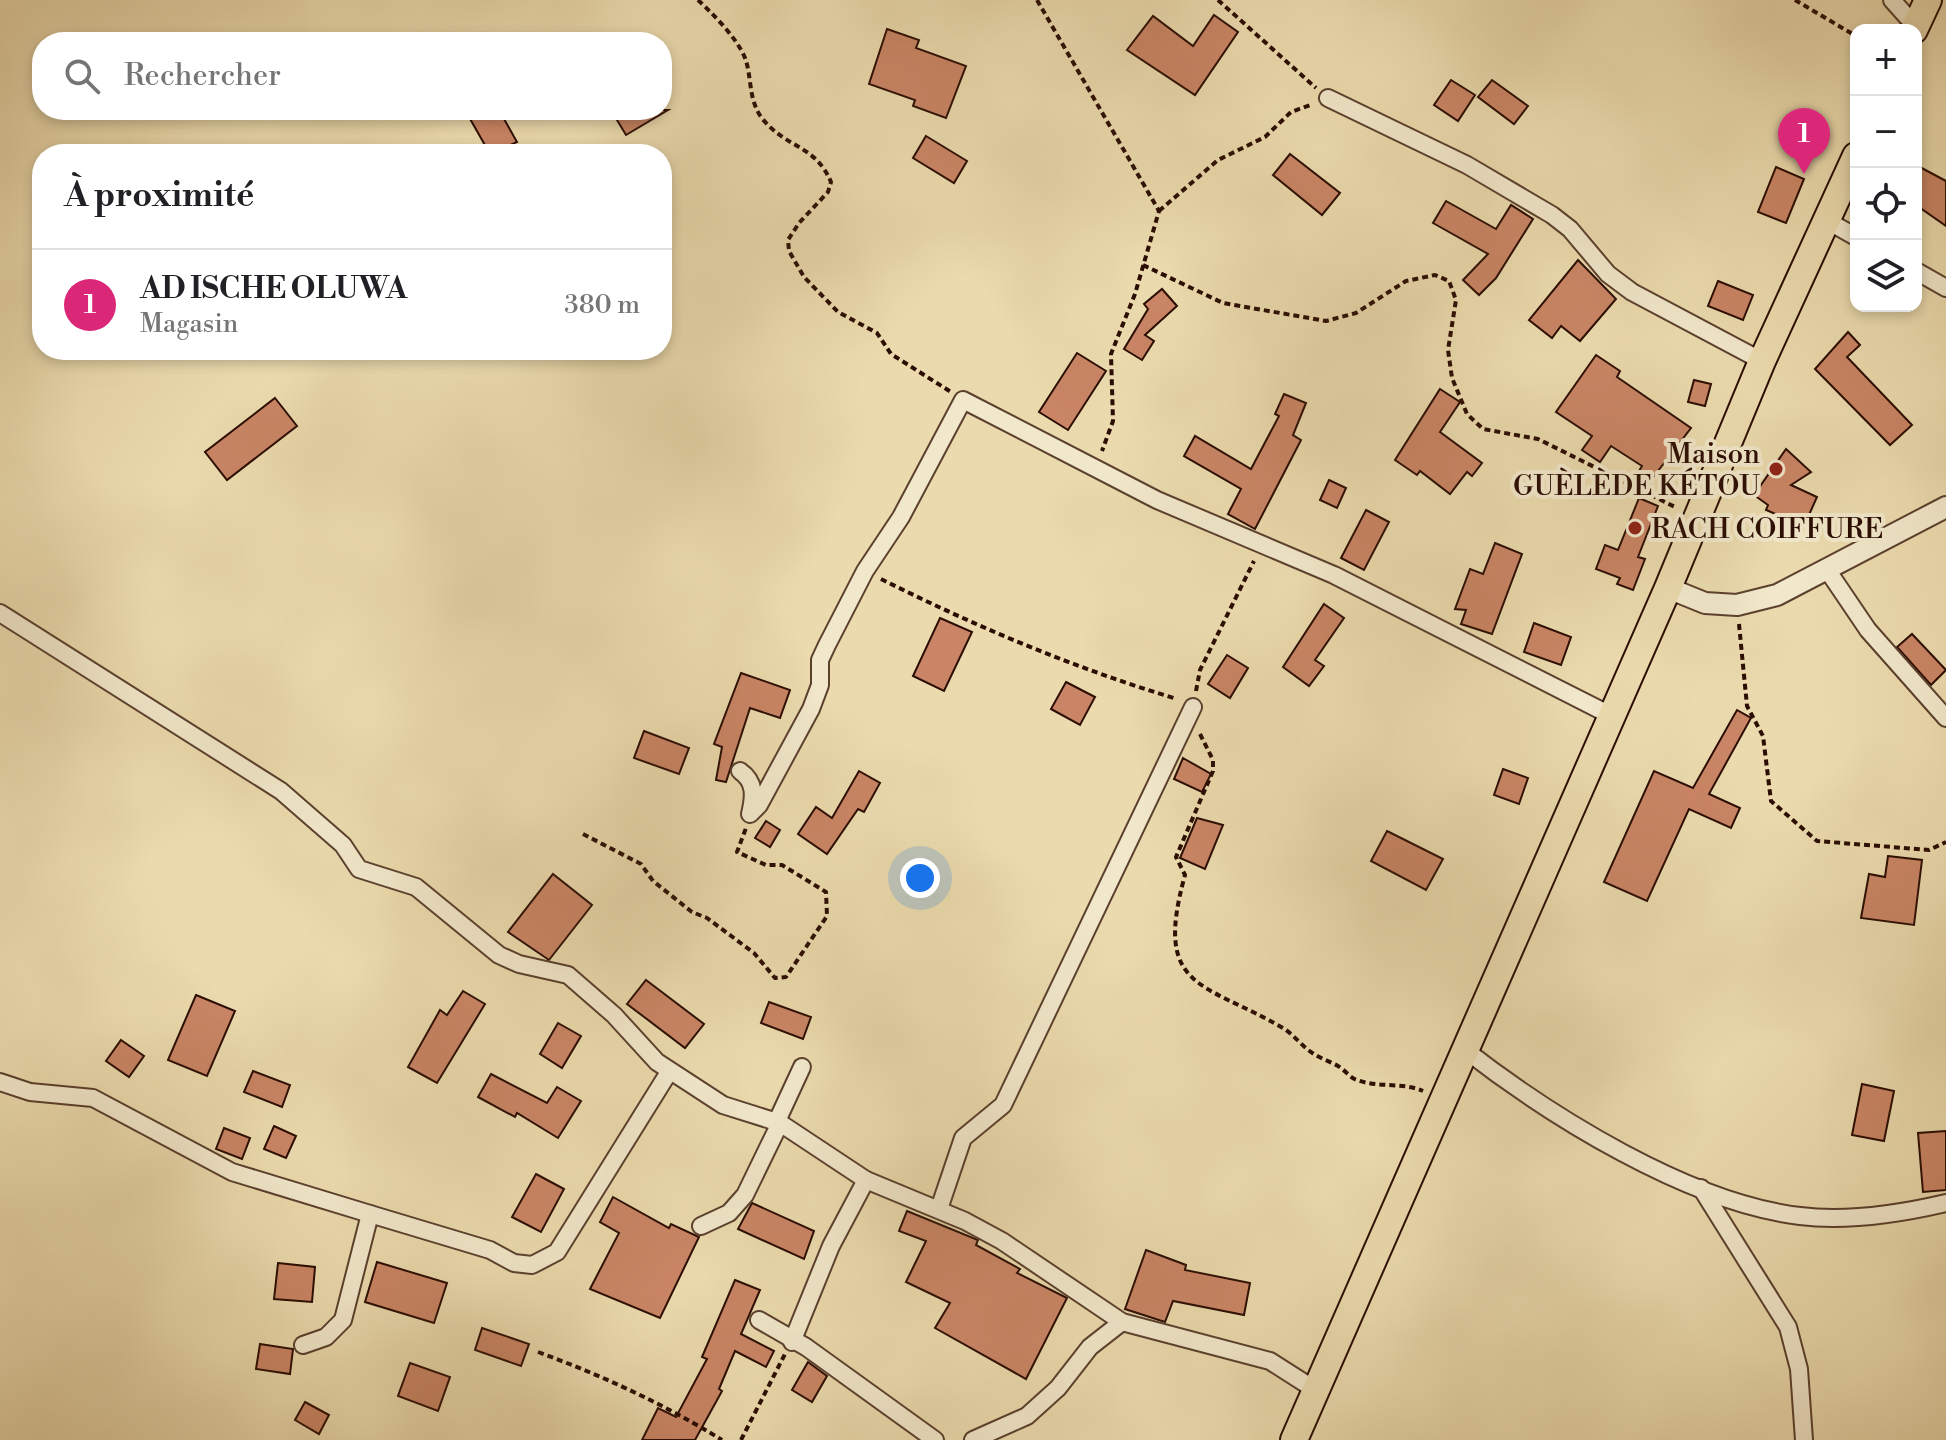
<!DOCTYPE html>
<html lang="fr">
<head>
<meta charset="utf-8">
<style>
	:root { --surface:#fff; --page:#f6f6f6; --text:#202124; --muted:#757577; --line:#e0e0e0; --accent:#db2777 }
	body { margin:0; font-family:"Libre Bodoni",serif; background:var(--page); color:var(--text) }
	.controls { position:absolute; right:24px; top:24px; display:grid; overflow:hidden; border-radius:16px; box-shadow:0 4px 12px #0003 }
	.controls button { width:72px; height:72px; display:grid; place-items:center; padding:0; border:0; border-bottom:2px solid var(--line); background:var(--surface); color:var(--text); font:40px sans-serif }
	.you { position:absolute; left:920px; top:878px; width:28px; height:28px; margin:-20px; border:6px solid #fff; border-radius:50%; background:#1a73e8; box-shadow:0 0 0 12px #1a73e833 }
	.badge { display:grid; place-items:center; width:52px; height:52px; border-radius:50%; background:var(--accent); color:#fff; font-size:26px; font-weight:700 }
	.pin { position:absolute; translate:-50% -66px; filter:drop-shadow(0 2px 4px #0008) }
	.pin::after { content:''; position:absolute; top:42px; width:28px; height:24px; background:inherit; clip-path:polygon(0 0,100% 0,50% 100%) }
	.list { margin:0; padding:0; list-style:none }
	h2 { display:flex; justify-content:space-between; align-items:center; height:104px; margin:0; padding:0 32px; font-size:34px }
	h2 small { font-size:26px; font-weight:400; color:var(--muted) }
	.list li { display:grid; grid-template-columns:52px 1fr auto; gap:24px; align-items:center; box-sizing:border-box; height:112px; padding:0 32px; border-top:2px solid var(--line) }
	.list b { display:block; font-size:30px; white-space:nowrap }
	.list p { margin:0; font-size:26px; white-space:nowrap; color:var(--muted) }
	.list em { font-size:26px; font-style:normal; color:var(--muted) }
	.icon { flex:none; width:44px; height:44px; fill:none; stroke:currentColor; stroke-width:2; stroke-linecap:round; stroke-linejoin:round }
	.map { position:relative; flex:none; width:1946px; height:1440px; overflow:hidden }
	.search { position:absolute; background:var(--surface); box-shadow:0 4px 12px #0003; left:32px; top:32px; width:640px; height:88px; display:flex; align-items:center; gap:20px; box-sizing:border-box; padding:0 28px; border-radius:32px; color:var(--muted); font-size:30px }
	.panel { position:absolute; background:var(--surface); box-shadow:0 4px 12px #0003; left:32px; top:144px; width:640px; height:216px; border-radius:32px }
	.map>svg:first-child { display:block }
	.building { fill:#c98565; stroke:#2b0d03; stroke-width:2 }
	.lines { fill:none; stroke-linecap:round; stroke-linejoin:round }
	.minor-casing { stroke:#5b402e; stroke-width:20 }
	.tertiary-casing { stroke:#5b402e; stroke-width:24 }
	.primary-casing { stroke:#2b0d03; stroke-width:30 }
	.path { stroke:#2b0d03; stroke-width:4; stroke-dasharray:6 4; stroke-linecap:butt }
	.minor { stroke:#f1e7ca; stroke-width:16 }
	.tertiary { stroke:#f1e7ca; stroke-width:20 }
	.primary { stroke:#eadaad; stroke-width:26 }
	.poi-dot { fill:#8f2418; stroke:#f1e7ca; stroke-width:3 }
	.labels { text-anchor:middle; stroke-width:8; stroke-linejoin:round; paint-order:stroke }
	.poi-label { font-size:28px; fill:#2b0d03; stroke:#f1e7ca; text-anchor:end }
</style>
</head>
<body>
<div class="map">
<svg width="1946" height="1440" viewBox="0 0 1946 1440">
	<rect width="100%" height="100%" fill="#eadaad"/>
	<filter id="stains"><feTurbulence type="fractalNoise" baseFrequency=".0025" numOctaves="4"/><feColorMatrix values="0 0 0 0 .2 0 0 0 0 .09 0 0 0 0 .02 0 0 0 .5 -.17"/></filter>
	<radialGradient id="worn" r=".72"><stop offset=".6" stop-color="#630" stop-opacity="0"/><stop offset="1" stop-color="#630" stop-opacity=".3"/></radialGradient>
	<g class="building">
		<polygon points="1214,15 1238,32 1195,95 1127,50 1153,16 1193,46"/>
		<polygon points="887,29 919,40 916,48 966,66 946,118 913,106 915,100 869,84"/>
		<polygon points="1451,80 1475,95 1458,121 1434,105"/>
		<polygon points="1492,80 1528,106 1514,124 1478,97"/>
		<polygon points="465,110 499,110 517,142 490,154"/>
		<polygon points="611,110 668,110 626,135"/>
		<polygon points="926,136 967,161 954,183 913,158"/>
		<polygon points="1290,154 1340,193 1322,215 1273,175"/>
		<polygon points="1916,165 1946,181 1946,226 1916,205"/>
		<polygon points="1776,167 1804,179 1786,223 1758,212"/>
		<polygon points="1446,201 1496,229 1511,205 1533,219 1496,278 1479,295 1463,280 1488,254 1433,223"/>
		<polygon points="1578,260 1616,299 1580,341 1561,326 1552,338 1529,320"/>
		<polygon points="1718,281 1753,295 1743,320 1708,306"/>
		<polygon points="1162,289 1177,306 1145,335 1154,341 1142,360 1124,349 1148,309 1144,304"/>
		<polygon points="1848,332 1860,345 1847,357 1912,425 1890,445 1815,369"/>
		<polygon points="1077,353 1106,371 1068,430 1039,412"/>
		<polygon points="1596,355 1620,371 1617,377 1691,428 1648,484 1636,476 1642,466 1611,446 1600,462 1582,450 1592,436 1556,412"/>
		<polygon points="1694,380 1711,384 1705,406 1688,402"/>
		<polygon points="1440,389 1460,402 1440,432 1482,463 1472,476 1467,472 1450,494 1420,471 1417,475 1395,460"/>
		<polygon points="1284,394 1306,403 1293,435 1301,440 1255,529 1228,514 1241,489 1184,456 1195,436 1251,469 1279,416 1275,414"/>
		<polygon points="275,398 297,426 227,480 205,452"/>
		<polygon points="1786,449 1811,472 1791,485 1817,497 1804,526 1766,510 1768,505 1754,495"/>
		<polygon points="1329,480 1346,488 1337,508 1320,500"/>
		<polygon points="1639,498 1658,506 1638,557 1645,559 1633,590 1617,584 1620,578 1596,569 1605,545 1618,550"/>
		<polygon points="1366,510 1389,522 1364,570 1341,558"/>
		<polygon points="1495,543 1522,554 1492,634 1461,624 1466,610 1455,609 1470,569 1483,574"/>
		<polygon points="1324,604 1344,618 1315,660 1324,666 1309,686 1283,667"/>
		<polygon points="940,618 972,632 944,691 913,676"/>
		<polygon points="1534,623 1571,637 1561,665 1524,652"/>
		<polygon points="1912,634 1946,670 1931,685 1897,647"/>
		<polygon points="1227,655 1248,668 1230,698 1208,684"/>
		<polygon points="741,673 790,690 780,718 750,708 726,782 716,780 722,747 714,744"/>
		<polygon points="1066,682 1095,697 1080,725 1051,709"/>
		<polygon points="1737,710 1751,718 1709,794 1740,808 1731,828 1689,809 1647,901 1604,882 1654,771 1693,788"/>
		<polygon points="644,731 689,748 679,774 634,758"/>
		<polygon points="1183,758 1211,774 1202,792 1174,779"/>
		<polygon points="1503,769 1528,778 1519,804 1494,795"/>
		<polygon points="859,771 880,783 864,812 858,809 827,854 798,834 816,807 832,818"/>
		<polygon points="1197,818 1223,825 1205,869 1180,858"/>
		<polygon points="766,821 780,830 770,847 755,838"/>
		<polygon points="1387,831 1443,859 1426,890 1371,861"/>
		<polygon points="1888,856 1922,860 1914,925 1861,918 1869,874 1885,877"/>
		<polygon points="553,874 592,905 549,960 508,932"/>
		<polygon points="646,980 704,1024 685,1048 627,1004"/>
		<polygon points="463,991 485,1004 437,1083 408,1067 440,1010 447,1015"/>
		<polygon points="196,995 235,1011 207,1076 168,1060"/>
		<polygon points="769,1002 811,1017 803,1039 761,1023"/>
		<polygon points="558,1023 581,1036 562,1068 540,1054"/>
		<polygon points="121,1040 144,1056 129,1077 106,1061"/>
		<polygon points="253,1071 290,1085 282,1107 244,1092"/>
		<polygon points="491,1074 547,1103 557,1087 581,1101 558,1138 517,1113 515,1117 478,1097"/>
		<polygon points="1862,1084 1894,1091 1884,1141 1852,1135"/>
		<polygon points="274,1126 296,1136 286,1158 264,1149"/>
		<polygon points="224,1128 250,1138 242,1159 216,1149"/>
		<polygon points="1946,1131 1946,1190 1923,1192 1918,1133"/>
		<polygon points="536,1174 564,1189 541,1232 512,1217"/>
		<polygon points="613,1197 669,1228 671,1224 699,1237 660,1318 590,1289 619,1233 600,1222"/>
		<polygon points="752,1203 814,1231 804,1259 738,1229"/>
		<polygon points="907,1211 978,1240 976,1245 1020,1269 1017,1273 1067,1298 1026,1379 935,1328 950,1303 906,1282 926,1241 899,1231"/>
		<polygon points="1146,1250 1186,1265 1185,1270 1250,1283 1244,1315 1173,1301 1165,1322 1125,1309"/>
		<polygon points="377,1262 447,1283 434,1323 365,1302"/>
		<polygon points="278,1263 315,1267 312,1302 274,1299"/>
		<polygon points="735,1280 760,1290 741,1334 774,1351 766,1367 735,1351 719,1389 722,1391 695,1440 642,1440 658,1408 676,1417 707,1359 702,1357"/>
		<polygon points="482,1328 529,1344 521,1366 475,1350"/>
		<polygon points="260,1344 293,1349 290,1374 256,1369"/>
		<polygon points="808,1362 827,1376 812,1402 792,1390"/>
		<polygon points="410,1363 450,1377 438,1411 398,1396"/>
		<polygon points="305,1402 329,1415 319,1434 295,1420"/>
	</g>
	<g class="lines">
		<defs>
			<g id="minor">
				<polyline points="1892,0 1916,27"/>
				<polyline points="1328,98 1467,165 1552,215 1570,229 1608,274 1632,292 1762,361"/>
				<polyline points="1826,220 1856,237"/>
				<polyline points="1916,271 1946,288"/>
				<polyline points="1826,568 1868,630 1946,718"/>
				<polyline points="0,613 281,791 343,845 359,869 416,887 499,955 519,964 568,975 614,1015 657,1062 723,1105 780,1123 866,1180 965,1221 1002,1241 1122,1322 1270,1361 1317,1391"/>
				<path d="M740,771C756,782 754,797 750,814L759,805L811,709L820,685V660L827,645L865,571L901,517L963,400L1157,500L1334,575L1612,716"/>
				<path d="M1464,1049C1550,1116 1689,1203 1800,1216C1848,1222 1899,1214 1946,1203"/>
				<polyline points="0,1082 30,1092 93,1098 232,1172 370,1214"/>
				<polyline points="777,1121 802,1067"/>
				<polyline points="1701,1188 1788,1327 1799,1369 1804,1440"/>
				<polyline points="939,1209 963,1138 1003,1105 1193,707"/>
				<polyline points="701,1226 729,1213 745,1195 780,1123"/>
				<polyline points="759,1320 806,1347 935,1440"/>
				<polyline points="792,1342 831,1246 866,1180"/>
				<polyline points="303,1345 326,1337 343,1320 370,1214 490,1250 514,1263 532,1265 557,1252 669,1072"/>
				<polyline points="973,1440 1027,1416 1058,1388 1090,1347 1122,1322"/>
			</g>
			<polyline id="tertiary" points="1668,588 1705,603 1737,605 1777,595 1946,507"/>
			<g id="primary">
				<polyline points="1914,30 1928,0"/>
				<polyline points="1294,1440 1668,588 1762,361 1856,156"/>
			</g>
		</defs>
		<use href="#minor" class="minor-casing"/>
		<use href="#tertiary" class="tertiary-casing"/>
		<use href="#primary" class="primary-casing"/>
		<g class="path">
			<path d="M698,0C713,14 737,38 745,58C752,77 748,98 761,117C786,149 815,144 831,182L828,192L799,223L788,240L789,251L804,277L838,312L877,333L891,354L951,392"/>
			<polyline points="1037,0 1159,211 1135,294 1111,354 1113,421 1102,451"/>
			<polyline points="1218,0 1316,88"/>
			<polyline points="1795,0 1856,36"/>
			<polyline points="1159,211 1218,160 1265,137 1291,112 1313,104"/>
			<polyline points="1143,265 1223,303 1326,321 1356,313 1406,281 1435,275 1449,281 1456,300 1448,350 1452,378 1467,414 1483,429 1538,439 1677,508"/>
			<path d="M881,579C977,627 1074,668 1177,699"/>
			<polyline points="1739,624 1747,706 1763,736 1771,801 1817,841 1929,850 1946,842"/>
			<polyline points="1196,691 1200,670 1254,561"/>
			<path d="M1200,734L1213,760V771L1176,857L1185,875C1153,990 1202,981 1283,1028C1293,1034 1301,1045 1311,1052C1319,1058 1329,1061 1338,1066C1345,1070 1350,1078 1357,1080C1378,1088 1403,1082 1423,1091"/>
			<polyline points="583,834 641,864 653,881 692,912 707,918 754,953 775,978 786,977 827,916 826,892 782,865 766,865 737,852 746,828"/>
			<path d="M538,1352C603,1376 662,1403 722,1440"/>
			<polyline points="741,1440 785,1354"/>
		</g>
		<use href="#minor" class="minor"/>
		<use href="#tertiary" class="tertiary"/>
		<use href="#primary" class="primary"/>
	</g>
	<g class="poi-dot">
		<circle cx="1776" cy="469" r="8"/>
		<circle cx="1635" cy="528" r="8"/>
	</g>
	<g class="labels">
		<g class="poi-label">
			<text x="1760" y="463">Maison<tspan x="1760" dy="32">GUÈLÈDE KÉTOU</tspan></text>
			<text x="1651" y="538" text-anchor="start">RACH COIFFURE</text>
		</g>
	</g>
	<rect width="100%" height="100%" filter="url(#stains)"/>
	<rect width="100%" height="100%" fill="url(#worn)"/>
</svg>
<div class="controls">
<button>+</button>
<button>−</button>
<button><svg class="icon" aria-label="locate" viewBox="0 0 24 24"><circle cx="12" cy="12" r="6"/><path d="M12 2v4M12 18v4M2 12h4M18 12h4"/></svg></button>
<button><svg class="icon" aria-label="layers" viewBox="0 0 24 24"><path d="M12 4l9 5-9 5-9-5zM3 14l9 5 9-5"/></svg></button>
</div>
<div class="you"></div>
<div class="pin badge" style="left:1804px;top:174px">1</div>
<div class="search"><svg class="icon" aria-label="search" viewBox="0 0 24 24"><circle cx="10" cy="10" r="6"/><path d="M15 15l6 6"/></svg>Rechercher</div>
<section class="panel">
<h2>À proximité<small></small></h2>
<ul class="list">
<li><span class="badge">1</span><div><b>AD ISCHE OLUWA</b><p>Magasin</p></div><em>380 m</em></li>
</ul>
</section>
</div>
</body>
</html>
